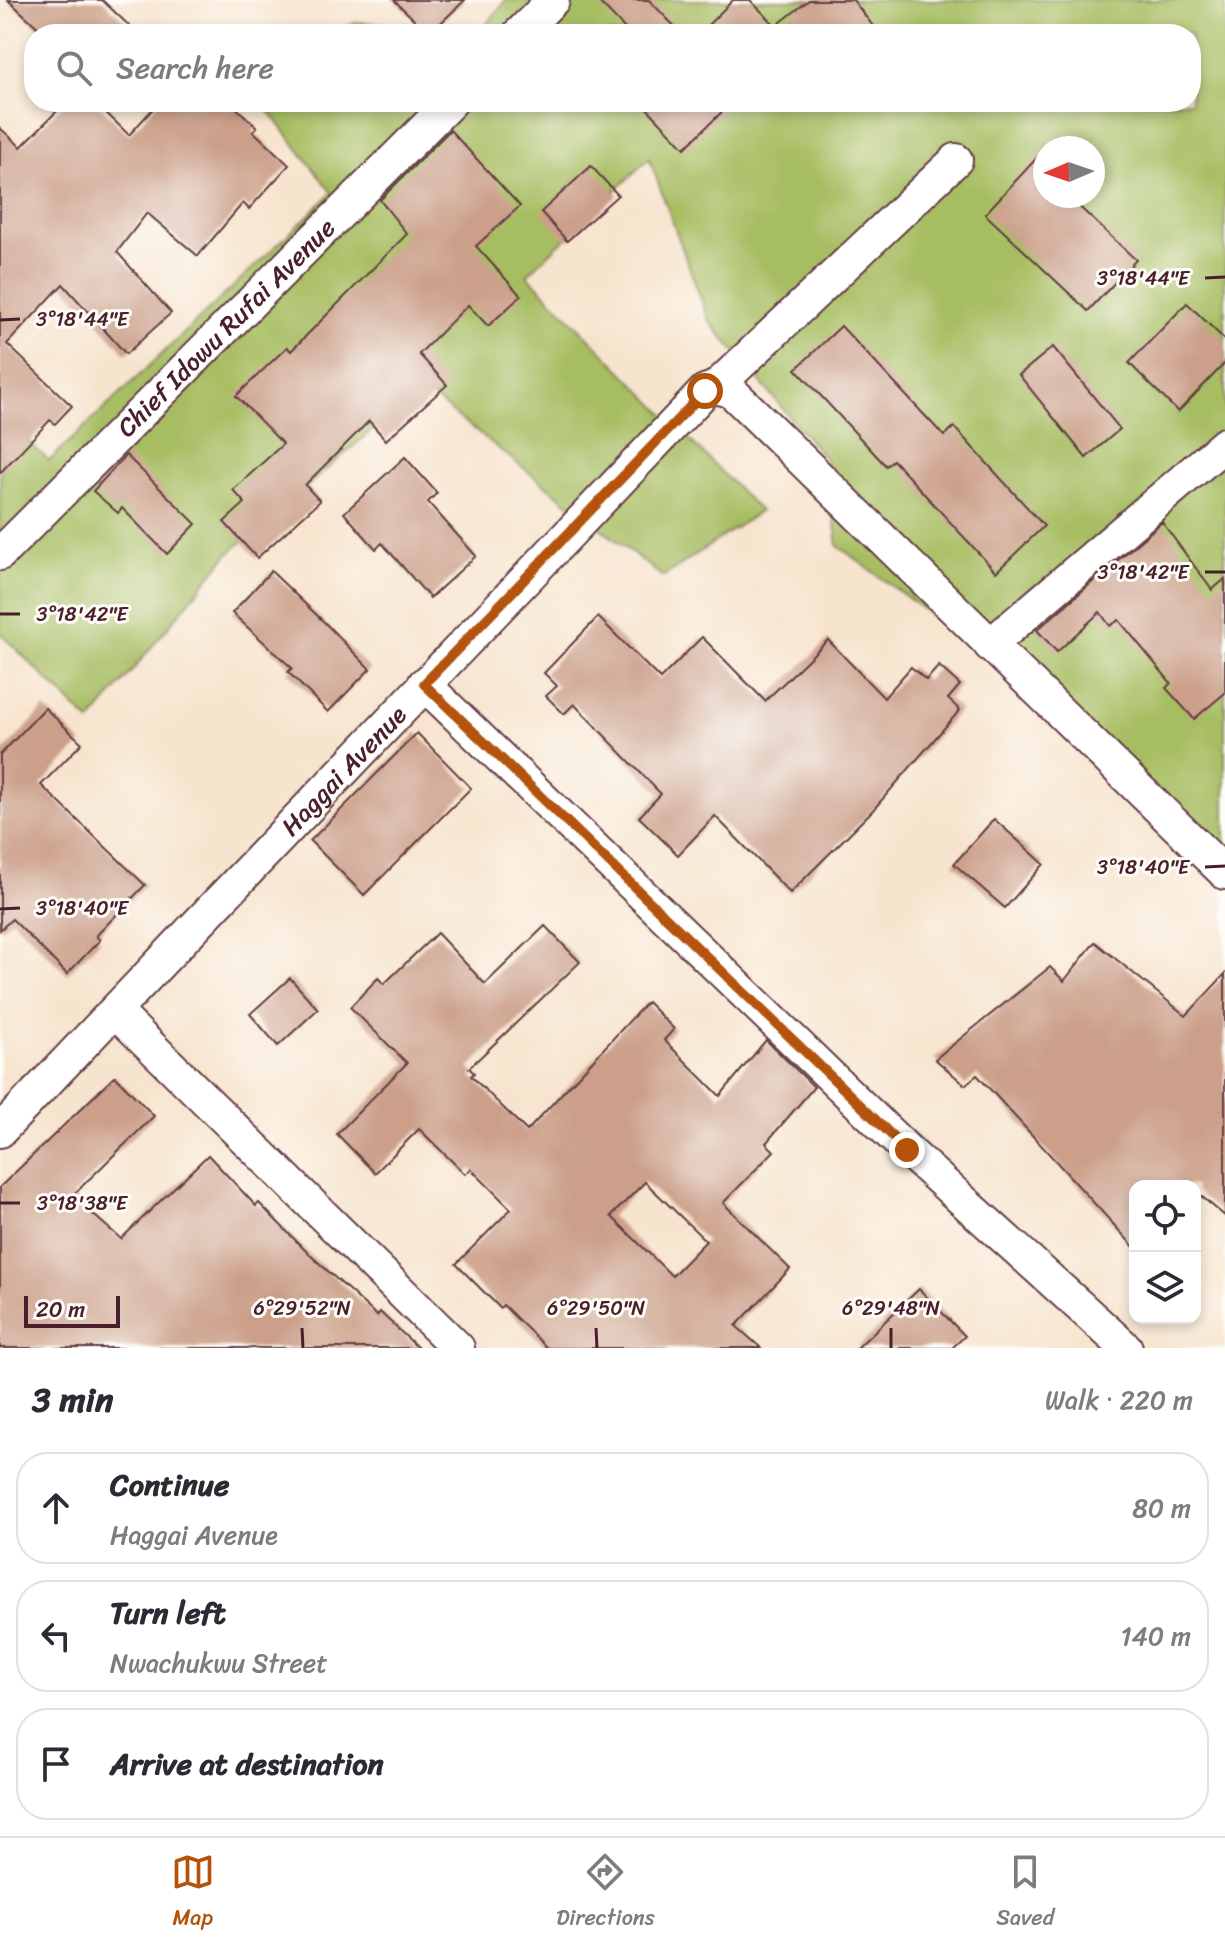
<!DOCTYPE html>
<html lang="en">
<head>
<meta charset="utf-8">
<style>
	:root { --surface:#fff; --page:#f7f7f7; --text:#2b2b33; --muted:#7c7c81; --line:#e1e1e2; --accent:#b45309 }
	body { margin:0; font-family:Sriracha,sans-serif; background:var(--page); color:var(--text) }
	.controls { position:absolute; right:24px; bottom:24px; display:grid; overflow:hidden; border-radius:16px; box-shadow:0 4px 12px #0003 }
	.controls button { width:72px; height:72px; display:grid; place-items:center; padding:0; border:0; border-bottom:2px solid var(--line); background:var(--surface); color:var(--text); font:40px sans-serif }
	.compass { position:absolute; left:1033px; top:136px; width:72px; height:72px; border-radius:50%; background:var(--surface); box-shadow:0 4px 12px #0003; rotate:268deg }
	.scale { position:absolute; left:24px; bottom:20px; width:96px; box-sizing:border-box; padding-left:8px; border:4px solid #4a1f2b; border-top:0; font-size:22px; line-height:28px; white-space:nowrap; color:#4a1f2b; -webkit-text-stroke:6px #fdfcf7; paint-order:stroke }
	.stop { position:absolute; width:24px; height:24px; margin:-18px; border:6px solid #b45309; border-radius:50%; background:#fff }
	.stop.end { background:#b45309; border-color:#fff; box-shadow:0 2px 8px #0008 }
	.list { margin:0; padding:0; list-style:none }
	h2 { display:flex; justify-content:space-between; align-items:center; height:104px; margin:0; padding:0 32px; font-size:34px }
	h2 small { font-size:26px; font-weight:400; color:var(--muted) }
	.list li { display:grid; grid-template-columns:52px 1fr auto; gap:24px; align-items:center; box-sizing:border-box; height:112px; margin:0 16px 16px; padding:0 16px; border:2px solid var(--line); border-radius:32px }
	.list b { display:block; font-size:30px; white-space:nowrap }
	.list p { margin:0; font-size:26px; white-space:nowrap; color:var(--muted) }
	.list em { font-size:26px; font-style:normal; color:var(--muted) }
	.icon { flex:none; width:44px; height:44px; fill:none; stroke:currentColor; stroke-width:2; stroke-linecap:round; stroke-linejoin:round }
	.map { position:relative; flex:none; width:1225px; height:1348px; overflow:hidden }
	.search { position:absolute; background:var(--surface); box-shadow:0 4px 12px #0003; left:24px; right:24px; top:24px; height:88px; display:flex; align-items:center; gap:20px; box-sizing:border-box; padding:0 28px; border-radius:32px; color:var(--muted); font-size:30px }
	.sheet { height:488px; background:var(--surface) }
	nav { display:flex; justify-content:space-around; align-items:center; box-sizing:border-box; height:112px; border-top:2px solid var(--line); background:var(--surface); font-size:22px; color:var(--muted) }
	nav a { display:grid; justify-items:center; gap:4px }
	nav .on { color:var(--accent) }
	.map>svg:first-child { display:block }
	.green { fill:#a7bd62; stroke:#786e46; stroke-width:2; fill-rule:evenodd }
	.building { fill:#cb9f89; fill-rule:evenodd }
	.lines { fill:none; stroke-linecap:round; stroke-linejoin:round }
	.street-casing { stroke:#643d43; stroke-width:36 }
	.street { stroke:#fff; stroke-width:32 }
	.route { stroke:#b45309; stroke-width:10 }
	.ticks { fill:none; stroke:#4a1f2b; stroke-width:3 }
	.labels { text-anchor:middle; stroke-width:6; stroke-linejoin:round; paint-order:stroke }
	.street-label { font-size:26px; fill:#4a1f2b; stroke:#fdfcf7 }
	.ticks-label { font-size:20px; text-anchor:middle; fill:#4a1f2b; stroke:#fdfcf7; stroke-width:6; stroke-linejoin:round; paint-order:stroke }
</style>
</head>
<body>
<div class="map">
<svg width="1225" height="1348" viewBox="0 0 1225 1348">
	<rect width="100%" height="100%" fill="#fdfcf7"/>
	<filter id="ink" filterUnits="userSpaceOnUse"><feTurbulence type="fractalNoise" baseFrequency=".0125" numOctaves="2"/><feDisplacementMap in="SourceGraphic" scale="16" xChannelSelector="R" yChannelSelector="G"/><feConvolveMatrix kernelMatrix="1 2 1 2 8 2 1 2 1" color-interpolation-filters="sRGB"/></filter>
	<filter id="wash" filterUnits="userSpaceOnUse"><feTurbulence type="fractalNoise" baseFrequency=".006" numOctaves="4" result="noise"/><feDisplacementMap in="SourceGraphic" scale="32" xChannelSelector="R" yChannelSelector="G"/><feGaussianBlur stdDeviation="1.8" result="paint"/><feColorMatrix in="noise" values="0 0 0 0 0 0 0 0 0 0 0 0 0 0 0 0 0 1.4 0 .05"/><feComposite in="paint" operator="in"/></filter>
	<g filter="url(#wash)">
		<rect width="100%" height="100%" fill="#f7e4ce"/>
		<path class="green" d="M506,0H1225V846L1093,736L838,546L826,460L709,321L649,158L527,275L760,511L663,577L421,388L228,554L90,722L0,633V415L49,461L332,193L262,102H1191V34H328L356,22L482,30ZM1045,148H1093V196H1045Z"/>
		<g id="blocks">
			<g class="building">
				<polygon points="8,0 102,0 138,34 45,34"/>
				<polygon points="394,0 465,0 429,34"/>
				<polygon points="597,0 649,0 682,34 630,34"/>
				<polygon points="733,0 750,0 776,26 809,0 853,0 879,34 699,34"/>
				<polygon points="66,102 95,102 129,135 159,102 230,102 257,127 253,131 289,165 249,209 243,203 198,256 147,213 117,252 171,313 126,354 63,284 7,344 72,406 55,424 50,420 0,473 0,128 21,147"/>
				<polygon points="641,102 732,102 685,148"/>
				<polygon points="450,130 520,206 476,246 521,296 488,326 468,305 419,354 447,385 386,440 369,421 305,485 320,501 257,558 224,522 245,503 233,490 283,444 236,396 287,347 291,351 407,234 380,200"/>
				<polygon points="1045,149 1045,196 1068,196 1136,260 1088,311 985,214"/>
				<polygon points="591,166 618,195 567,241 541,212"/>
				<polygon points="1187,303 1225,340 1225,363 1178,412 1129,363"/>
				<polygon points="841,326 944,436 954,427 1044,526 996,572 893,460 886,466 796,369"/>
				<polygon points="1053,347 1120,429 1086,458 1019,375"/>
				<polygon points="126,455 196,524 167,554 122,508 118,513 93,491"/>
				<polygon points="405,457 437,493 428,502 476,556 430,598 382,543 376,549 344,513"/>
				<polygon points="1162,522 1212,590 1225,579 1225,693 1194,719 1166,688 1171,683 1119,620 1110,626 1100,612 1057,652 1037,630"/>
				<polygon points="271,571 325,623 370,669 328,712 288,672 292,668 232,613"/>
				<polygon points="598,617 660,679 702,637 765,701 828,640 884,698 911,667 926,680 939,666 960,685 948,699 960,710 873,810 790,893 715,816 678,855 639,817 661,794 574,704 564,714 546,696 557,686 544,673"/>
				<polygon points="45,708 82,743 41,785 145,885 96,936 100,940 67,974 12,919 0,930 0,755"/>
				<polygon points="417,733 471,788 364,895 310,841"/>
				<polygon points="994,819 1044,864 1005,908 954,864"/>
				<path d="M545,926L580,962L469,1068L474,1073L471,1076L527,1131L647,1002L674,1029L664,1040L720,1096L766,1040L814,1087L766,1143L774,1151L723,1203L790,1269L736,1326L761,1348H547L503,1305L500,1308L456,1264L511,1209L471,1169L465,1174L419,1129L375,1173L337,1134L407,1063L350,1007L378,978L384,984L437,933L485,984ZM645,1182L706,1241L672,1276L611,1216Z"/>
				<polygon points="1095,942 1186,1016 1225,974 1225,1216 1195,1191 1195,1186 1135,1186 1135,1248 977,1075 965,1085 935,1059 1050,967 1064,981"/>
				<polygon points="290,978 318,1009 278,1046 250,1014"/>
				<polygon points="115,1076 154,1116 72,1196 121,1239 208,1155 256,1206 259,1203 308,1253 377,1316 380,1312 418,1348 0,1348 0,1187"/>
				<polygon points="919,1289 965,1336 952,1348 857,1348"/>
			</g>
		</g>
	</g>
	<g filter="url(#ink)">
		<use href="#blocks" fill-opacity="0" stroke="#643d43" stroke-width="2"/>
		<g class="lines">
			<defs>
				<g id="street">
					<polyline points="519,34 553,0"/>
					<polyline points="716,387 956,160"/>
					<path id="s1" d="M0,554L451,102"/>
					<polyline points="990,645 1225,444"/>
					<polyline points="424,684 907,1150 1126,1348"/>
					<polyline points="116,1012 458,1348"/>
					<path id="s2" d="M0,1131L705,391L716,387L731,391L1225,873"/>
				</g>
			</defs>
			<use href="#street" class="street-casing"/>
			<use href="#street" class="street"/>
		</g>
	</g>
	<g class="lines" filter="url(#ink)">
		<polyline class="route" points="705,391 424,684 907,1150"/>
	</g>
	<path class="ticks" d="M1205,278L1225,277M0,320L20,319M1205,572H1225M0,614H20M1205,867L1225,866M0,909L20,908M0,1203H20M302,1328L303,1348M596,1328L597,1348M891,1328V1348"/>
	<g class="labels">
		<g class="street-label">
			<text dy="9" stroke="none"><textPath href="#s1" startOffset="320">Chief Idowu Rufai Avenue</textPath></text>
			<text dy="9" stroke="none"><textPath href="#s2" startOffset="498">Haggai Avenue</textPath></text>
		</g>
	</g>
	<g class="ticks-label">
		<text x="1143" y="285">3°18'44"E</text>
		<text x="82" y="326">3°18'44"E</text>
		<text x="1143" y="579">3°18'42"E</text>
		<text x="82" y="621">3°18'42"E</text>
		<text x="1143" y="874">3°18'40"E</text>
		<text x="82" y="915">3°18'40"E</text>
		<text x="82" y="1210">3°18'38"E</text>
		<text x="302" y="1315">6°29'52"N</text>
		<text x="596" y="1315">6°29'50"N</text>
		<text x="891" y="1315">6°29'48"N</text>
	</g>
</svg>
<div class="controls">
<button><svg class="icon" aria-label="locate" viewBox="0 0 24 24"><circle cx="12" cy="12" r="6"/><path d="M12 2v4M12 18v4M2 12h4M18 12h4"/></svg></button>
<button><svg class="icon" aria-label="layers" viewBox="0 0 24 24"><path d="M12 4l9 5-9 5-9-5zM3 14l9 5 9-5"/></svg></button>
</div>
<svg class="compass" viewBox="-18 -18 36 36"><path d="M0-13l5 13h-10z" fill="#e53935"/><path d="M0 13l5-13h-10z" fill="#7c7c81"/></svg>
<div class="scale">20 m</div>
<div class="stop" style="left:705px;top:391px"></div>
<div class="stop end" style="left:907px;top:1150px"></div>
<div class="search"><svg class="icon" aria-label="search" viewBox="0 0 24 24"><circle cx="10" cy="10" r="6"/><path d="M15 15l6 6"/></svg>Search here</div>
</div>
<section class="sheet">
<h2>3 min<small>Walk · 220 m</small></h2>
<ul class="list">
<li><svg class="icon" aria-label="ahead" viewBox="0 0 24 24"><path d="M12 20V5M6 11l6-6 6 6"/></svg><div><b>Continue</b><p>Haggai Avenue</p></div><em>80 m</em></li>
<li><svg class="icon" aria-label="left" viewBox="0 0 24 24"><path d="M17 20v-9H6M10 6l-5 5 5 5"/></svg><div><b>Turn left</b><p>Nwachukwu Street</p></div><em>140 m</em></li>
<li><svg class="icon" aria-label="arrive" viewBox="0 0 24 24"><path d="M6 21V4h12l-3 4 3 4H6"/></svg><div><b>Arrive at destination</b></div></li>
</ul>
</section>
<nav>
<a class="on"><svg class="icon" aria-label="map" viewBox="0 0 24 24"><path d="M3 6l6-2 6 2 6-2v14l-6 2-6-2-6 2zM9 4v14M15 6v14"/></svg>Map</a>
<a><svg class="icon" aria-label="directions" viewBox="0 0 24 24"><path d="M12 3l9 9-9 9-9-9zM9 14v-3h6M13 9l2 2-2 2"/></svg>Directions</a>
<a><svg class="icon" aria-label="saved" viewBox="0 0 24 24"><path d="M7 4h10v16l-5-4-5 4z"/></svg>Saved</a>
</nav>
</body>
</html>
